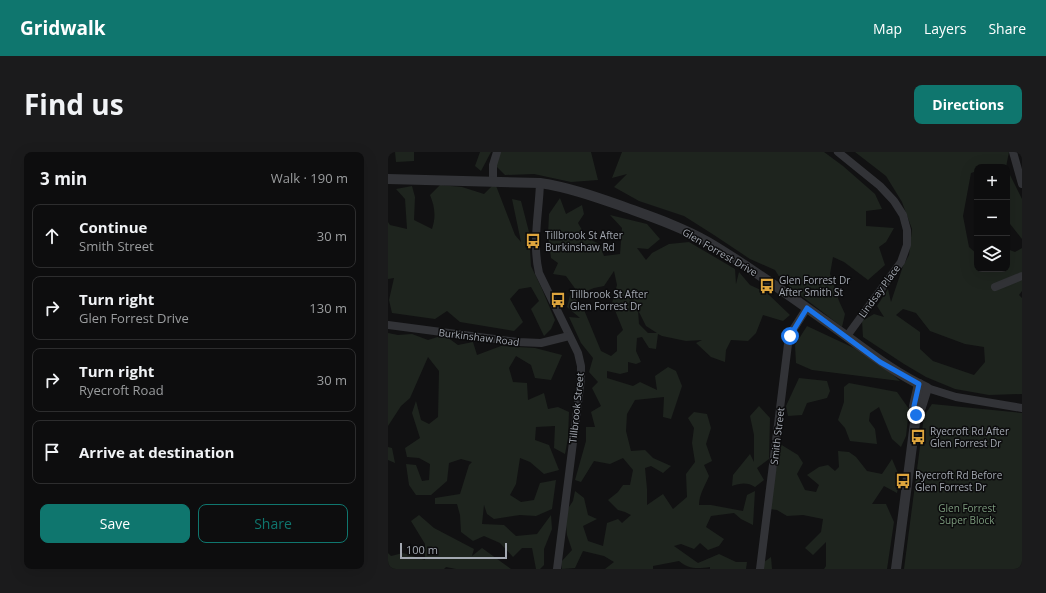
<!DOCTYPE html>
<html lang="en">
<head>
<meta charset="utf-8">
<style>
	:root { --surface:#0d0d0e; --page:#1b1b1c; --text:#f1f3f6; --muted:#9a9c9e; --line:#2d2d2e; --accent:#0f766e }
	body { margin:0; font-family:"Open Sans",sans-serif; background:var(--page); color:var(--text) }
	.controls { position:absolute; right:12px; top:12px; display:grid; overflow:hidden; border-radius:8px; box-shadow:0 4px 16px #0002 }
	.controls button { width:36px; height:36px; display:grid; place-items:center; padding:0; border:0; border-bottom:1px solid var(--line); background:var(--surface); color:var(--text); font:20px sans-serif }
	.scale { position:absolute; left:12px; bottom:10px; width:107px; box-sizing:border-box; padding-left:4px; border:2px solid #a3a8b1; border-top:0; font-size:11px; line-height:14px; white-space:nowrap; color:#a3a8b1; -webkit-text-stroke:3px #0c0c0d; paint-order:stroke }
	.stop { position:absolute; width:12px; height:12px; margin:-9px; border:3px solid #1a73e8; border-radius:50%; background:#fff }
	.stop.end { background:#1a73e8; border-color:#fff; box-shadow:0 1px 4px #0008 }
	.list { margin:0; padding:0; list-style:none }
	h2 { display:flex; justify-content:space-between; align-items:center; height:52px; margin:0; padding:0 16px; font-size:17px }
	h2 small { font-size:13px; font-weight:400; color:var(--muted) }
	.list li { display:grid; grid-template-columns:26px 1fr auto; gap:12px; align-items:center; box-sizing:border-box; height:64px; margin:0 8px 8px; padding:0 8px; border:1px solid var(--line); border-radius:8px }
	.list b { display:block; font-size:15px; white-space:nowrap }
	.list p { margin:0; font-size:13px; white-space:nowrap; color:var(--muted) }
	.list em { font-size:13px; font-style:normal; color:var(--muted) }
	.actions { display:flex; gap:8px; padding:12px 16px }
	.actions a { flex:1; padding:9px 0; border:1px solid var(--accent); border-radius:8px; text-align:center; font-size:14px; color:var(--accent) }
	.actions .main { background:var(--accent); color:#fff }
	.icon { flex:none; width:22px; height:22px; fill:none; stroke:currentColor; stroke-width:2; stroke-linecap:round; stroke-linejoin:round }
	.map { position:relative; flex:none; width:634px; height:417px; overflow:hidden; border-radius:8px }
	header { display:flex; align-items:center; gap:24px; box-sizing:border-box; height:56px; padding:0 20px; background:var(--accent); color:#fff }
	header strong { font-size:19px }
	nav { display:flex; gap:22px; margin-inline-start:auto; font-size:14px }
	.intro { display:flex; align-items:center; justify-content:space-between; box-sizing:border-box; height:96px; padding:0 24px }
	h1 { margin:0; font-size:28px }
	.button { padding:10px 18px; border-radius:8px; background:var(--accent); color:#fff; font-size:14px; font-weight:700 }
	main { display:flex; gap:24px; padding:0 24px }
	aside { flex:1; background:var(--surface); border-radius:8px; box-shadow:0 4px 16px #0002 }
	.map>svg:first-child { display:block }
	.green { fill:#1e241e; fill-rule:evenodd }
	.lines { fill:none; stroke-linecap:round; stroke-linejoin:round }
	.minor { stroke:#323337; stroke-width:8 }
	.tertiary { stroke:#323337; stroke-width:10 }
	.route { stroke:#1a73e8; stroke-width:5 }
	.labels { text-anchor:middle; stroke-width:3; stroke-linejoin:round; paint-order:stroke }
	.poi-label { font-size:10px; fill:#a3a8b1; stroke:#0c0c0d; text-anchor:start }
	.street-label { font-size:10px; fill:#a3a8b1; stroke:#0c0c0d }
	.park-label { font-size:10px; fill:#7c9b7d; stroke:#0c0c0d }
</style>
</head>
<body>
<header>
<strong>Gridwalk</strong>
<nav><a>Map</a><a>Layers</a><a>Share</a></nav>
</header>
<div class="intro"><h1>Find us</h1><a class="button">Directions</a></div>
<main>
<aside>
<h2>3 min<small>Walk · 190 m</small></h2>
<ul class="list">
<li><svg class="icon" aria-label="ahead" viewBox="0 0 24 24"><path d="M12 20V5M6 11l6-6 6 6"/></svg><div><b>Continue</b><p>Smith Street</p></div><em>30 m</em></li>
<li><svg class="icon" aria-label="right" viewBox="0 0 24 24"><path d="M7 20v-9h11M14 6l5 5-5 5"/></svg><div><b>Turn right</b><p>Glen Forrest Drive</p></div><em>130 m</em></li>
<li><svg class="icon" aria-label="right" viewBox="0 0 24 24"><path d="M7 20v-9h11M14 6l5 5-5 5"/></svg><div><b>Turn right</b><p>Ryecroft Road</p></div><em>30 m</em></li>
<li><svg class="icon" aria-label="arrive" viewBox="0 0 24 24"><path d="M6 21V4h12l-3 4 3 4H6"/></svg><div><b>Arrive at destination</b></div></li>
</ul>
<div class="actions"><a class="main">Save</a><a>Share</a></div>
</aside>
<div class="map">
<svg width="634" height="417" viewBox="0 0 634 417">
	<rect width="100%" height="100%" fill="#111112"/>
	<g class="green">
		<polygon points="7,0 26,0 26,9 8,10"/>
		<polygon points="92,0 103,0 93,19 87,14"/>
		<polygon points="109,0 203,0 210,28 183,30 146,22 117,23 106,12"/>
		<polygon points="234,0 436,0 455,14 487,42 494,57 478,59 478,74 506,76 498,90 491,95 497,113 480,128 456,110 445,105 442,122 451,149 457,162 454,175 394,129 387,118 362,107 326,83 296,64 251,49 226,35 239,22 224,26"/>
		<path d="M467,0H621L618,15H589V19L583,21L575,64L581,95L589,102V117H619V97L627,100L634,96V139L631,143L634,146V242L601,243L567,237L538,225L516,212L475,185L474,169L486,162L496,165L489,154L500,137L503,150L515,114L521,103L524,77L514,50L498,24ZM515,157L528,161L542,179L577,192L596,195L597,210L586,223L545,209L532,197V180L508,163Z"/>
		<polygon points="619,17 634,47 634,87 619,68"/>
		<path d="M107,31L127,83L133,90L124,47L133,49L141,80L143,114L154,137L167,168L163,177L156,184L143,157L151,149L143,135L131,137L122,147L135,170L126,179L72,170L59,159L47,167L4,161L1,148L6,126L0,127V70L2,73L19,77L17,47L8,37L24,34L27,45L26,68L44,77C48,65 47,55 42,43L52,33L74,35L96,42Z"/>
		<path d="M172,46L178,62L194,53L196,62L190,71L198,85L211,92L216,104L232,102L234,76L222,63L259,72L272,87L260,97L249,96L258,108L264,101L281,92L301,90L347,117L348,132L351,120L362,133L379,141L402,163L395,169L375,163L368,181L360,189L343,188L338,198L337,210L323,205L308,191L314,188L298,189L274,184L270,182L268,197L261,196L254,185L249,186L248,199L253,210L248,212L240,210V220L232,222L219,219V226L245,234L252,230L269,238L267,224L280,215L288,219L294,234L283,267L275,265L276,245L247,248L239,262L238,279L243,299L257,298L265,306L283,314L275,321L263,314L257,316L259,337V353L275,342L285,357L299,345L298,322L307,310L304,291L306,276L300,266L306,260L319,262L323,276L318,292L324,309L316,313L321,324C317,334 311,342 311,353H323L355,359L359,343L367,339L365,373L353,367L346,361L323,364L318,375L336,387L331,394L320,398L312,391L306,397L293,392L286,394L310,411L331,402L348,410H359L358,417H322V415C309,417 300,417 291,409L265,414V417H217L226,410L216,404L195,399L187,416L174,417L173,410L184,398L179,383L177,361L185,349L187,339L196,346L200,363L209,367L195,374L200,389L215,394L219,371L230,367L234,371L243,363L237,360L230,358L220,348L230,340L235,333H242L245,318L235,306L222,312L206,309L193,330L187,328L198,289V275H207L203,260L213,254L204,236L210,230L201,220L205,206L193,191L181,165L192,166L179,155L182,143L194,153L213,199L223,204L229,199V184L235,178L224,151L229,133L226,119L216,134L206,136L191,142L178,124L165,122L170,111L163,106L160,83L161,62ZM250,158L258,174L269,181H260L251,172Z"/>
		<polygon points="419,174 466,196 504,222 512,229 424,218 408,211 407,193"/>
		<polygon points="0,181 10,183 24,182 40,188 56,183 70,193 85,190 89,203 113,194 147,196 174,203 163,228 147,226 143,213 128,204 121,216 125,230 139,231 140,248 156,241 160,257 170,255 181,260 180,286 177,302 166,296 167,274 148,275 147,288 161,293 171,318 156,322 142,310 132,306 128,332 122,343 133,350 146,348 152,331 168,328 164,357 148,364 132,363 106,367 99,362 96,353 94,372 116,373 128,384 149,382 163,363 164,377 156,397 156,413 152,417 148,417 144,396 134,396 125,405 112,391 96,384 85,389 73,380 72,363 69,352 47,352 47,346 72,342 81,313 84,310 73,307 61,311 59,329 43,343 28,343 21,333 18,312 28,313 34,329 41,328 42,312 31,306 19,305 17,296 32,286 24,261 28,249 33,268 41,272 50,265 51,219 40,205 22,246 13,254 0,274"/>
		<polygon points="411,226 439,229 442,239 439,246 419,251 414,263 400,264 398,254"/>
		<polygon points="461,231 509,240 521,257 518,284 513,295 504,287 491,255 482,261 481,269 487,277 489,292 462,289 457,276 450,268 456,250 456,235"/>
		<polygon points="544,252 634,261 634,417 516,417 536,264"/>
		<path d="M371,254L382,266L381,307L369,316L376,328L367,335C360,330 352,331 344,334L345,323L362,302L366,310V283L362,264Z"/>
		<polygon points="392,292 410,303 415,311 409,322 417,338 428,340 431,333 419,323 431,315 440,313 447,319 451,315 450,299 461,300 468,305 479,319 494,322 504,307 512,326 509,341 496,334 484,352 498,352 506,370 499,417 436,417 438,414 438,390 425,403 417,396 433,380 435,367 415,363 399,364 389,358 382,357"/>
		<polygon points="0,295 4,296 7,311 0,308"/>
		<polygon points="31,363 46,376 86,397 84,404 94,396 123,417 68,417 58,415 56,417 0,417 0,401 3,404 15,401 37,408 37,392 23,369"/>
		<polygon points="383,405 384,417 371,417 372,413"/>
	</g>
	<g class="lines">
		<g class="minor">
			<polyline points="450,0 492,34 506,49 515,63 519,78 519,93 513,110 459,184"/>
			<polyline points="625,0 634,32"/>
			<polyline points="105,30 105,13 109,0"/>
			<path d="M152,31C151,61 144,91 151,121L190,201L193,214V227L169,417"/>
			<polyline points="607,135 634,124"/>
			<polyline points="0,173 130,190 153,191 181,184"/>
			<polyline points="539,236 568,245 634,256"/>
			<polyline points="372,417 401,184 419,156"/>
		</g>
		<g class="tertiary">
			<path d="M0,27L152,31C179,35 205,44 231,53C261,64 292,74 320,90C359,113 396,140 433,166C468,190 500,218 539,236L533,255L528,263"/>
			<polyline points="508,417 528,263 526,254 531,232"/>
		</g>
	</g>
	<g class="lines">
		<polyline class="route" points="402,184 419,156 492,210 531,232 526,254 528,263"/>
	</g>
	<defs>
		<symbol id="bus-bare" viewBox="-9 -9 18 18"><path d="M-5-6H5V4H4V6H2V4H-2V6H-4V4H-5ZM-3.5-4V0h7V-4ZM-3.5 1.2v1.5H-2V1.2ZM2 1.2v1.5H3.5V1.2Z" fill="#dea53d" stroke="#0c0c0d" stroke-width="2.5" paint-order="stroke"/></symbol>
	</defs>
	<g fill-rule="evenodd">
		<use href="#bus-bare" x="134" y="78" width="22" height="22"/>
		<use href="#bus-bare" x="368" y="123" width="22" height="22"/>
		<use href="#bus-bare" x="159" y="137" width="22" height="22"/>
		<use href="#bus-bare" x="519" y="274" width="22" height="22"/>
		<use href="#bus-bare" x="504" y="318" width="22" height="22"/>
	</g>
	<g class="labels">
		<g class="poi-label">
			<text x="157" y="87">Tillbrook St After<tspan x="157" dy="12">Burkinshaw Rd</tspan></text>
			<text x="391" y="132">Glen Forrest Dr<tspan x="391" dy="12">After Smith St</tspan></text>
			<text x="182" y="146">Tillbrook St After<tspan x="182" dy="12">Glen Forrest Dr</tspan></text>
			<text x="542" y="283">Ryecroft Rd After<tspan x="542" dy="12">Glen Forrest Dr</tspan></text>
			<text x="527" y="327">Ryecroft Rd Before<tspan x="527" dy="12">Glen Forrest Dr</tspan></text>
		</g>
		<g class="street-label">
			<text transform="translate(332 100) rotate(30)" y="4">Glen Forrest Drive</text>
			<text transform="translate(491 139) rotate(-54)" y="4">Lindsay Place</text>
			<text transform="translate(91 185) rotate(7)" y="4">Burkinshaw Road</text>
			<text transform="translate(188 256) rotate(-84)" y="4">Tillbrook Street</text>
			<text transform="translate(389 284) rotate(-83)" y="4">Smith Street</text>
		</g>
		<g class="park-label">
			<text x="579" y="360">Glen Forrest<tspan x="579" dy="12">Super Block</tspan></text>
		</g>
	</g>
</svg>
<div class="controls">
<button>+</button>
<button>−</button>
<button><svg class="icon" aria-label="layers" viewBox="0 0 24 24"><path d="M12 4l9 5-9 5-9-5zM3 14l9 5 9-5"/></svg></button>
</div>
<div class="scale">100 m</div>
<div class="stop" style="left:402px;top:184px"></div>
<div class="stop end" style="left:528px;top:263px"></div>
</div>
</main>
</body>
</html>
